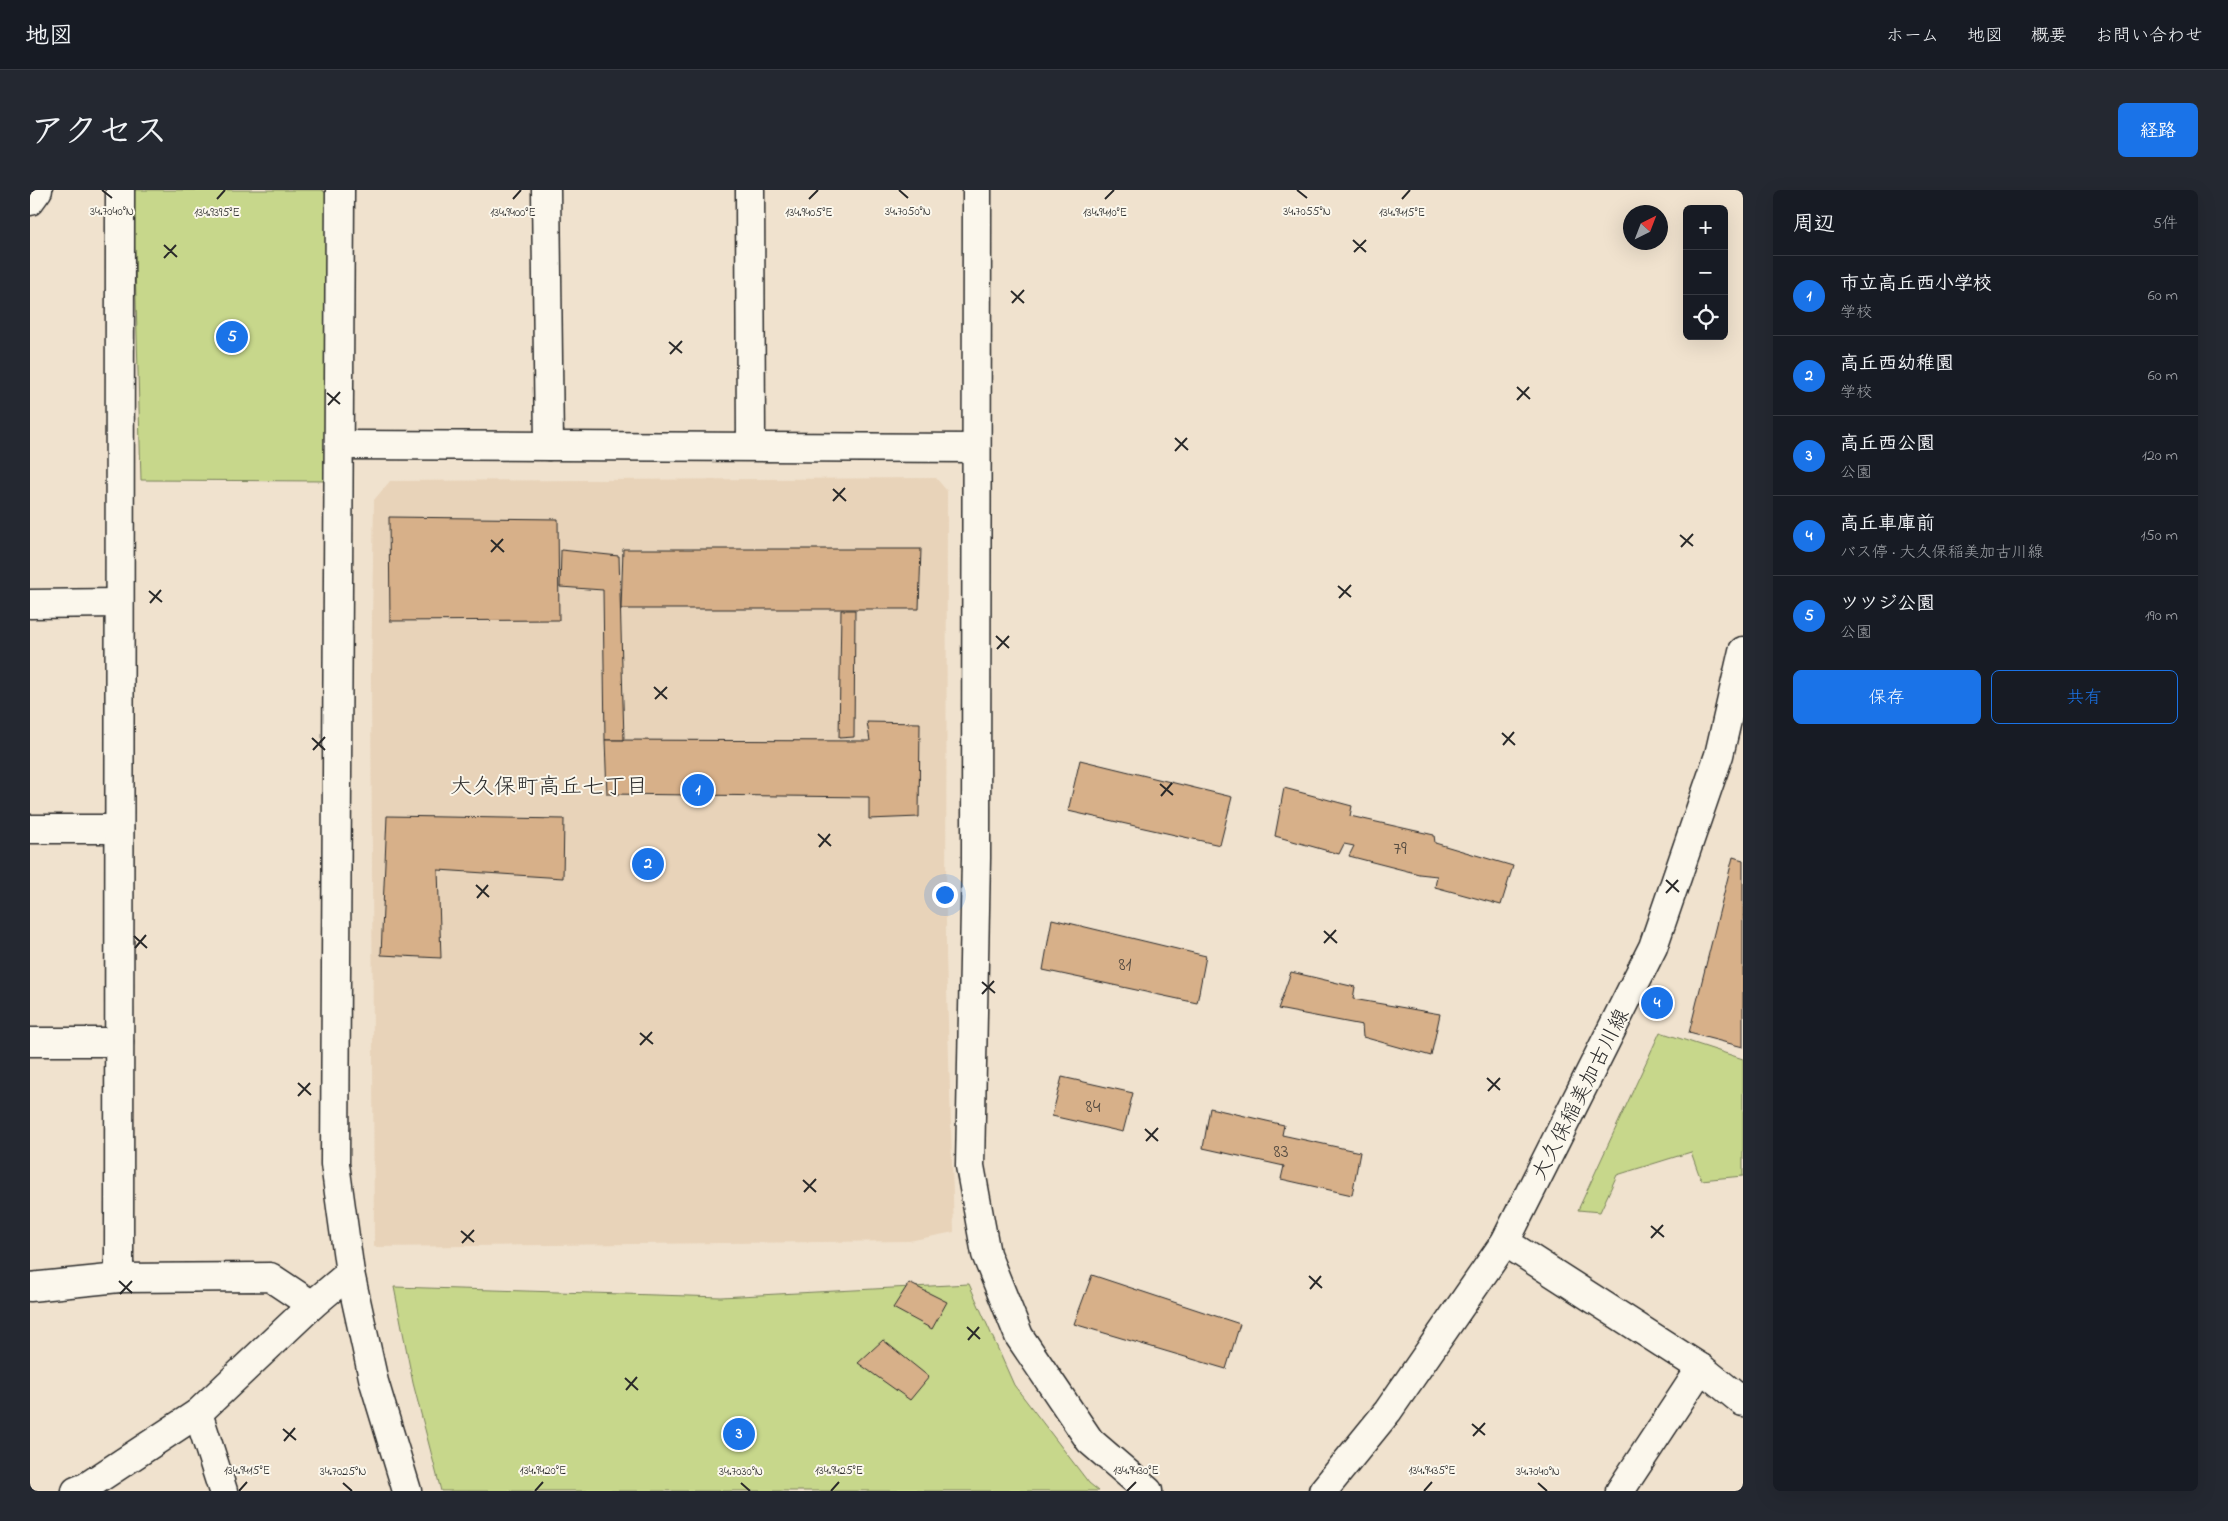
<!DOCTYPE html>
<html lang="ja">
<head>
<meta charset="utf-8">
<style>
	:root { --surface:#171b24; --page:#242831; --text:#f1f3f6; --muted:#9ea1a6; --line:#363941; --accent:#1a73e8 }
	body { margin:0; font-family:"Indie Flower","Klee One",sans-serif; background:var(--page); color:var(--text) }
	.controls { position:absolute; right:15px; top:15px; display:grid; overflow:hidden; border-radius:8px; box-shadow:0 5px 20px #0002 }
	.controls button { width:45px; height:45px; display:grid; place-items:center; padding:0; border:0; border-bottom:1px solid var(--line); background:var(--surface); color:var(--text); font:25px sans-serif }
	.compass { position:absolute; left:1593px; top:15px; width:45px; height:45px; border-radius:50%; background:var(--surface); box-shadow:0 5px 20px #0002; rotate:42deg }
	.you { position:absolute; left:914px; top:704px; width:18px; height:18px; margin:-12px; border:4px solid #fff; border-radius:50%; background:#1a73e8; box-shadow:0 0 0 8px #1a73e833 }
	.badge { display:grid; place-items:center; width:32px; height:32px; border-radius:50%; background:var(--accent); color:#fff; font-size:16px; font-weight:700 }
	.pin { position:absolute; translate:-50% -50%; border:2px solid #fff; box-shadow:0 1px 5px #0006 }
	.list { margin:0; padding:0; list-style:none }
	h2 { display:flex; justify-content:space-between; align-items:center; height:65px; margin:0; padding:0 20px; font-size:21px }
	h2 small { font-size:16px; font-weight:400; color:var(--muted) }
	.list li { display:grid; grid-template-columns:32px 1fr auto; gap:15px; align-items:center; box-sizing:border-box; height:80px; padding:0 20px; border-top:1px solid var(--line) }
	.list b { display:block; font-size:19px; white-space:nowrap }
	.list p { margin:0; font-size:16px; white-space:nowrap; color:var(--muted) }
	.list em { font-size:16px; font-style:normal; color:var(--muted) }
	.actions { display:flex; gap:10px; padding:15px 20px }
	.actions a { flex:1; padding:11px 0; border:1px solid var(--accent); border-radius:8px; text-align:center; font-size:18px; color:var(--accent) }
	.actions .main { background:var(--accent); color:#fff }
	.icon { flex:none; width:28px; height:28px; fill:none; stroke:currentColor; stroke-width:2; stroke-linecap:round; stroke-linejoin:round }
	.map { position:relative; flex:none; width:1713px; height:1301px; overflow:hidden; border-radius:8px }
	header { display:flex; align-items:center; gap:30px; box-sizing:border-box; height:70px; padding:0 25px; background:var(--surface); border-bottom:1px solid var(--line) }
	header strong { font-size:24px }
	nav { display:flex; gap:28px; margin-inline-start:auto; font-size:18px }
	.intro { display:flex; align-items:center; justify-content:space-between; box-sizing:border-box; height:120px; padding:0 30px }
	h1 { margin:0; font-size:35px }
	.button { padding:12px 22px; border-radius:8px; background:var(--accent); color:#fff; font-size:18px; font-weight:700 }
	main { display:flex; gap:30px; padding:0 30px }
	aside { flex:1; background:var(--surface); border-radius:8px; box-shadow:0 5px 20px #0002 }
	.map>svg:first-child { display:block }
	.built { fill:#e8d3b9 }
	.green { fill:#c7d78b; stroke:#79815b }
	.building { fill:#d7b089; stroke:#2b2b2b }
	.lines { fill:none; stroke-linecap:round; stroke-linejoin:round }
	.street-casing { stroke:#2b2b2b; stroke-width:31 }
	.secondary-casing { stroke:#2b2b2b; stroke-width:31 }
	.street { stroke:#fbf7ec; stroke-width:28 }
	.secondary { stroke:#fbf7ec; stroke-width:28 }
	.ticks { fill:none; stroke:#2b2b2b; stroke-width:2 }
	.labels { text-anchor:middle; stroke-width:4; stroke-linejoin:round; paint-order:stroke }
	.number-label { font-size:19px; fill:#564c42 }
	.street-label { font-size:21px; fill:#2b2b2b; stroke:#fbf7ec }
	.neighbourhood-label { font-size:22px; fill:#2b2b2b; stroke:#fbf7ec }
	.ticks-label { font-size:12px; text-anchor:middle; fill:#2b2b2b; stroke:#fbf7ec; stroke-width:4; stroke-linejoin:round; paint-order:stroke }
</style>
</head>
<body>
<header>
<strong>地図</strong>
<nav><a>ホーム</a><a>地図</a><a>概要</a><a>お問い合わせ</a></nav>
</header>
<div class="intro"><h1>アクセス</h1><a class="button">経路</a></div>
<main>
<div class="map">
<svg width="1713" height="1301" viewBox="0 0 1713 1301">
	<rect width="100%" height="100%" fill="#f0e2ce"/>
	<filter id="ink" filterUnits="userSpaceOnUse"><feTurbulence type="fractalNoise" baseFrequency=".02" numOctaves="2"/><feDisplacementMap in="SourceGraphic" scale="10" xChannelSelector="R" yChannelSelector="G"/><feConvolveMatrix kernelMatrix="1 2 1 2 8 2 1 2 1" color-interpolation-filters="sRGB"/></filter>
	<g filter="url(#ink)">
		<polygon class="built" points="906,288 917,301 916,764 924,1042 879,1051 344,1057 341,488 344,310 360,291"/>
		<g class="green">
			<polygon points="103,0 292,0 297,4 297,291 111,290"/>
			<polygon points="1630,842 1713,869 1713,986 1671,990 1661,962 1587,985 1570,1022 1548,1020"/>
			<polygon points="939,1094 984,1195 1059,1293 1069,1301 411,1301 383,1193 364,1097 691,1107"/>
		</g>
		<g class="building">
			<polygon points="359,327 528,329 529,430 360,431"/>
			<polygon points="593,359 891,359 889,419 591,419"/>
			<polygon points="531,360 589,366 594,550 575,550 573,400 530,397"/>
			<polygon points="811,420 825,420 824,547 809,548"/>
			<polygon points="837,532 890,533 889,627 839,629 839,607 577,604 575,550 840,551"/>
			<polygon points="1050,570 1202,607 1190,655 1038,621"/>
			<polygon points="1254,598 1322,616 1320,626 1404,645 1405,653 1483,676 1471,715 1405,697 1407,686 1389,684 1319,666 1324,656 1314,654 1309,664 1245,646"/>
			<polygon points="357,626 534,629 533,688 408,680 411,768 351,765"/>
			<polygon points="1703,667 1713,670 1713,857 1659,843"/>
			<polygon points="1022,729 1176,766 1167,813 1013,780"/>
			<polygon points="1261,782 1325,797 1323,809 1410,824 1401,866 1333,847 1332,835 1248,819"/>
			<polygon points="1032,887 1103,903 1093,942 1022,926"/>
			<polygon points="1180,918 1254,935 1252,945 1330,962 1322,1005 1251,989 1254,976 1173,958"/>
			<polygon points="1062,1085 1210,1134 1196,1179 1044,1134"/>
			<polygon points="879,1093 917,1112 902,1139 863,1118"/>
			<polygon points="853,1150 899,1187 880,1210 828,1173"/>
		</g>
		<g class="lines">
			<defs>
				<g id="street">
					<polyline points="310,0 305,974 320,1083 344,1192 377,1301"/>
					<polyline points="516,0 519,256"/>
					<polyline points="720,0 721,256"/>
					<polyline points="947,0 946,668 940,976 956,1064 989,1146 1060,1251 1118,1301"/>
					<polyline points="0,11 8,0"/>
					<polyline points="310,255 946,258"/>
					<polyline points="0,414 89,413"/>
					<polyline points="0,639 89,639"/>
					<polyline points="0,852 89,852"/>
					<polyline points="1475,1052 1671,1178 1713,1212"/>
					<polyline points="89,1088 90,0"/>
					<polyline points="0,1097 89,1088 240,1087 282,1115"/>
					<polyline points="168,1223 193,1301"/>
					<polyline points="46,1301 56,1297 168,1223 282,1115 320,1083"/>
					<polyline points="1590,1301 1671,1178"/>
				</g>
				<polyline id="secondary" points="1293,1301 1358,1221 1475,1052 1623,757 1689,565 1713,461"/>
			</defs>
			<use href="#street" class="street-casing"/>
			<use href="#secondary" class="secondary-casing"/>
			<use href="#street" class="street"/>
			<use href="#secondary" class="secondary"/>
		</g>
	</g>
	<path class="ticks" d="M72,0L82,8M869,0L878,8M1267,0L1277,8M187,9L195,0M483,9L491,0M779,9L788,0M1075,9L1084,0M1372,9L1380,0M1323,50L1336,62M134,55L147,67M1324,62L1336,50M134,68L146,55M981,101L994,113M982,113L994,100M639,152L652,163M640,164L652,151M1487,197L1500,209M297,203L310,214M1487,210L1499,197M298,215L310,202M1145,248L1158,260M1145,261L1157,248M803,299L816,311M803,311L815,298M1650,345L1663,356M461,350L474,362M1651,357L1663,344M461,362L473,349M1308,396L1321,407M119,401L132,412M1309,408L1321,395M120,413L131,400M966,446L979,458M967,459L979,446M624,497L637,509M625,509L637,497M1472,543L1485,555M282,548L295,560M1473,555L1484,542M283,560L295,547M1130,594L1143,605M1131,606L1142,593M788,644L801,656M789,657L800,644M1636,690L1649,702M446,695L459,707M1636,703L1648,690M447,708L458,695M1294,741L1307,753M104,746L117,758M1294,753L1306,740M105,758L116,745M952,792L965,803M952,804L964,791M610,843L623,854M610,855L622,842M1457,888L1470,900M268,893L281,905M1458,901L1470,888M268,906L280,893M1115,939L1128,951M1116,951L1128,938M773,990L786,1002M774,1002L786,989M1621,1036L1634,1047M431,1041L444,1052M1621,1048L1633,1035M432,1053L444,1040M1279,1086L1292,1098M89,1091L102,1103M1280,1099L1291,1086M90,1104L102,1091M937,1137L950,1149M938,1150L949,1137M595,1188L608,1200M596,1200L607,1187M1442,1234L1455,1245M253,1239L266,1250M1443,1246L1455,1233M254,1251L265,1238M313,1293L322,1301M711,1293L720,1301M1508,1293L1517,1301M209,1301L217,1292M505,1301L513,1292M801,1301L809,1292M1097,1301L1106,1292M1394,1301L1402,1292"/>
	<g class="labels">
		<g class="number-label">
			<text x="1370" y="664">79</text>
			<text x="1095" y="780">81</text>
			<text x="1063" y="922">84</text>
			<text x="1251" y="967">83</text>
		</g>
		<g class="street-label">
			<text transform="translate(1550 904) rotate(-63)" y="7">大久保稲美加古川線</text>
		</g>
		<g class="neighbourhood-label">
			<text x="519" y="603">大久保町高丘七丁目</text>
		</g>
	</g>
	<g class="ticks-label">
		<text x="82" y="25">34.7040°N</text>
		<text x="878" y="25">34.7050°N</text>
		<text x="1277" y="25">34.7055°N</text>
		<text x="187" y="26">134.9395°E</text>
		<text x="483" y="26">134.9400°E</text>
		<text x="779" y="26">134.9405°E</text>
		<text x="1075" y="26">134.9410°E</text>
		<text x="1372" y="26">134.9415°E</text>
		<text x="217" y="1284">134.9415°E</text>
		<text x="513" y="1284">134.9420°E</text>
		<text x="809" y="1284">134.9425°E</text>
		<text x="1106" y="1284">134.9430°E</text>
		<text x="1402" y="1284">134.9435°E</text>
		<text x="313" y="1285">34.7025°N</text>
		<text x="711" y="1285">34.7030°N</text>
		<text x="1508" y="1285">34.7040°N</text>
	</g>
</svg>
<div class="controls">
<button>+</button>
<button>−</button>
<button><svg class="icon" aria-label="locate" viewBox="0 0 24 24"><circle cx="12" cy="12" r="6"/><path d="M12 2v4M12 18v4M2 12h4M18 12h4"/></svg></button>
</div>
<svg class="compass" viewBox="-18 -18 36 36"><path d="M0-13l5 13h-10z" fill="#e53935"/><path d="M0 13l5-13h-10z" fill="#9ea1a6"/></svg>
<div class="you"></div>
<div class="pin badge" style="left:668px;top:600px">1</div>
<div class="pin badge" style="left:618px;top:674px">2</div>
<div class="pin badge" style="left:709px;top:1244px">3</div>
<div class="pin badge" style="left:1627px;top:813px">4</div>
<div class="pin badge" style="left:202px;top:147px">5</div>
</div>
<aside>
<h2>周辺<small>5件</small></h2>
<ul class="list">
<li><span class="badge">1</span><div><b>市立高丘西小学校</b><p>学校</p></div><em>60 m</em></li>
<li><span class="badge">2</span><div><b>高丘西幼稚園</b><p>学校</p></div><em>60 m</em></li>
<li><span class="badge">3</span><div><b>高丘西公園</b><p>公園</p></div><em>120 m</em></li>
<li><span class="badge">4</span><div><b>高丘車庫前</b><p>バス停 · 大久保稲美加古川線</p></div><em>150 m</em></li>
<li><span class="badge">5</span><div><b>ツツジ公園</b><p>公園</p></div><em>190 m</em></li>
</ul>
<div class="actions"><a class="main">保存</a><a>共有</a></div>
</aside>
</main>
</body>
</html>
